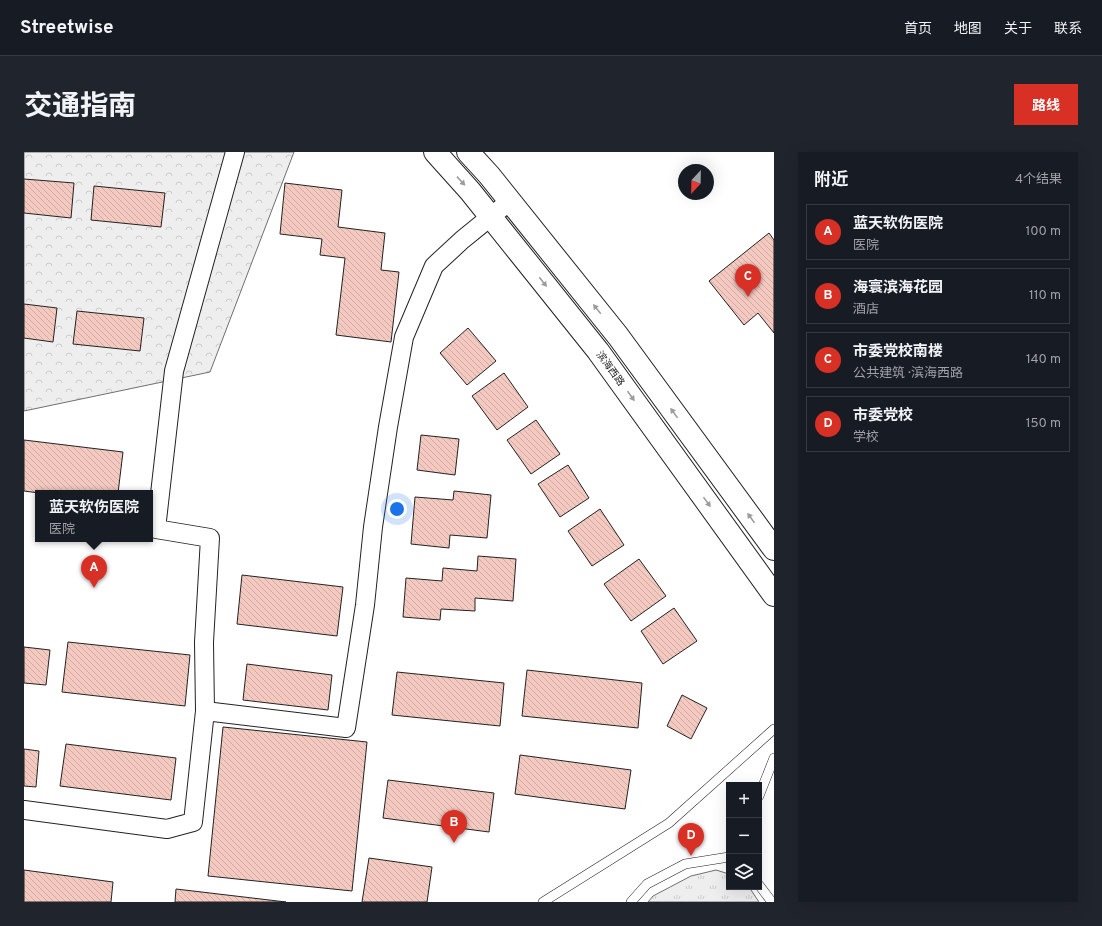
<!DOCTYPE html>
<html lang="zh">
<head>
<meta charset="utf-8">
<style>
	:root { --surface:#171b24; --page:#20242c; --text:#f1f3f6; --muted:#9ea1a6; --line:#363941; --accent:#d93025 }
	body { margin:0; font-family:Overpass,"Noto Sans SC",sans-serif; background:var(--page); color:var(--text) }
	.controls { position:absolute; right:12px; bottom:12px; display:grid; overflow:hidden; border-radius:0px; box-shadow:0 4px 16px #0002 }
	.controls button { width:36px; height:36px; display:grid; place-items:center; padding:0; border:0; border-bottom:1px solid var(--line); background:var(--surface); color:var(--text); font:20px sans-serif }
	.compass { position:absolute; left:654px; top:12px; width:36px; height:36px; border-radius:50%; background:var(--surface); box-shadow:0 4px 16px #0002; rotate:202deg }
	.you { position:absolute; left:373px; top:357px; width:14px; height:14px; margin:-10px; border:3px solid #fff; border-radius:50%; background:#1a73e8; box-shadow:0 0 0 6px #1a73e833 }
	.badge { display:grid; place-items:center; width:26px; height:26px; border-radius:50%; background:var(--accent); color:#fff; font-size:13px; font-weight:700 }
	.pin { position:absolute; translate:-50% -33px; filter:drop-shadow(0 1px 2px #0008) }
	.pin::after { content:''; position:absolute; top:21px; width:14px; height:12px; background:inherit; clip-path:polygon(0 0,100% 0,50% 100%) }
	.popup { position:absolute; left:11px; top:338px; width:118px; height:52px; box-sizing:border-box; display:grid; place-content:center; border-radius:0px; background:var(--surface); filter:drop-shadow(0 1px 3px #0005); font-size:13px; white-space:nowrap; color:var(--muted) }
	.popup b { font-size:15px; color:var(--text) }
	.popup::after { content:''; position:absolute; left:50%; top:100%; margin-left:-8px; border:8px solid transparent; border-top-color:var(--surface) }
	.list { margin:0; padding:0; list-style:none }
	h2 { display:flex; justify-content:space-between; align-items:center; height:52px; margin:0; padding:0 16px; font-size:17px }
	h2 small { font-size:13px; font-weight:400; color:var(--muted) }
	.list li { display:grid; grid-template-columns:26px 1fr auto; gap:12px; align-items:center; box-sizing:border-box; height:56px; margin:0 8px 8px; padding:0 8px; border:1px solid var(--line); border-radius:0px }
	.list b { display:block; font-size:15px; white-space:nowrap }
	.list p { margin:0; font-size:13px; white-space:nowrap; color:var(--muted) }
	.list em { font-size:13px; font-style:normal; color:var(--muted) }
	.icon { flex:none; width:22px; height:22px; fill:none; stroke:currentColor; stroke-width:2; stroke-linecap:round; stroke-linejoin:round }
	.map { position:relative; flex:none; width:750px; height:750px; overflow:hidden; border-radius:0px }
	header { display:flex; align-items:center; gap:24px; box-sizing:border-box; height:56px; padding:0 20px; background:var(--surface); border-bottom:1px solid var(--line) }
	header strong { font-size:19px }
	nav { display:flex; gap:22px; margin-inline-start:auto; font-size:14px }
	.intro { display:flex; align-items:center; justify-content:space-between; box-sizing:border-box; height:96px; padding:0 24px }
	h1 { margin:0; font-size:28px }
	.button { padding:10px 18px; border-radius:0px; background:var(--accent); color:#fff; font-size:14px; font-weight:700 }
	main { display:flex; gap:24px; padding:0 24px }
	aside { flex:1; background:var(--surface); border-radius:0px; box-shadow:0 4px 16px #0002 }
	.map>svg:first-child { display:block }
	.grass { fill:url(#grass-tufts); stroke:#6f6f6f }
	.forest { fill:url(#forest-crowns); stroke:#6f6f6f }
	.building { fill:url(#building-back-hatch); stroke:#222 }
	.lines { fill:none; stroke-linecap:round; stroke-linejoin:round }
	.service-casing { stroke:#222; stroke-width:10 }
	.minor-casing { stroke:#222; stroke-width:20 }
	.trunk-casing { stroke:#222; stroke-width:24 }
	.service { stroke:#fff; stroke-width:9 }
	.minor { stroke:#fff; stroke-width:18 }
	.trunk { stroke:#fff; stroke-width:22 }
	.oneway { fill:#9c9c9c }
	.labels { text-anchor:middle; stroke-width:3; stroke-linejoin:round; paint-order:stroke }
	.street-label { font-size:10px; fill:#222; stroke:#fff }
</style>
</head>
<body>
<header>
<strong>Streetwise</strong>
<nav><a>首页</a><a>地图</a><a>关于</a><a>联系</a></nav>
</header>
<div class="intro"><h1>交通指南</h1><a class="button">路线</a></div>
<main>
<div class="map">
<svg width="750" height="750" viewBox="0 0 750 750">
	<defs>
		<pattern id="grass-tufts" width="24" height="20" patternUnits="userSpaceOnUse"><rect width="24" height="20" fill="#eee"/><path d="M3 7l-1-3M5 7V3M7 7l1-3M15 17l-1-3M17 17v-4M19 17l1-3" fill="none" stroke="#ccc"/></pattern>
		<pattern id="forest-crowns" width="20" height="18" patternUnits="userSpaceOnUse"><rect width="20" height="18" fill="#eee"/><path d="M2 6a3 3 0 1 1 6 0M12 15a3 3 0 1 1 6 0" fill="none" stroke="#ccc"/></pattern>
		<pattern id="building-back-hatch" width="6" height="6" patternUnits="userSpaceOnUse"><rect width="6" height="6" fill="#f3c9c0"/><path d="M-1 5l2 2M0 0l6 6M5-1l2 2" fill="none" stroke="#d0aca5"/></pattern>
	</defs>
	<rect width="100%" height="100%" fill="#fff"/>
	<polygon class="grass" points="692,718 705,722 705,735 725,735 735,750 624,750 629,744 667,724"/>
	<polygon class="forest" points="0,0 270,0 186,220 0,259"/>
	<g class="building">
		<polygon points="0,27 50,31 47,66 0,61"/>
		<polygon points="261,31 318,38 314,75 361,81 357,118 375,120 367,190 312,183 321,106 296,103 298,87 256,82"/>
		<polygon points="70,34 141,41 137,75 67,68"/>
		<polygon points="745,81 750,88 750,181 734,161 720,173 685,129"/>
		<polygon points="0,152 33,156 29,190 0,186"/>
		<polygon points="53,159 120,166 116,199 49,192"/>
		<polygon points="444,176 472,209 443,233 416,201"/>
		<polygon points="480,221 504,255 473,278 448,244"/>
		<polygon points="512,268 536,302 507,322 483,288"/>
		<polygon points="397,283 435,287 431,323 393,318"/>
		<polygon points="0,288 99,300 94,341 15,341 0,339"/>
		<polygon points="544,313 565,346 536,365 514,332"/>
		<polygon points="430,339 467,343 463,386 426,383 425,396 387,392 391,345 429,348"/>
		<polygon points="576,357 600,393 568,414 544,379"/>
		<polygon points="454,404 492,407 489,449 451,446 451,459 417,457 416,468 379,465 382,426 418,429 419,416 453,419"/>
		<polygon points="615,407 642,444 607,469 580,432"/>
		<polygon points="218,423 319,435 313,484 213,472"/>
		<polygon points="650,456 673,489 639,512 617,479"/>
		<polygon points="44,490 166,503 161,554 38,540"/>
		<polygon points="0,495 26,498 22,533 0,531"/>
		<polygon points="223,512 308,523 304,558 219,548"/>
		<polygon points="503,518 618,531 614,576 498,564"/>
		<polygon points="373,520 480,531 476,574 368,563"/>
		<polygon points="658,543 683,556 667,587 643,574"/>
		<polygon points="199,575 343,590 328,739 184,724"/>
		<polygon points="42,592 152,606 147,648 36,634"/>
		<polygon points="0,597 15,599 12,635 0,634"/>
		<polygon points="496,603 607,618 601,657 491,642"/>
		<polygon points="364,628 470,641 465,680 359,666"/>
		<polygon points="345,706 408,715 403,750 338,750"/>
		<polygon points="0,718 89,730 87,750 0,750"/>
		<polygon points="152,737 262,750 151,750"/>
	</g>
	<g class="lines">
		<defs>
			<g id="service">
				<polyline points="735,644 750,606"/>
				<polyline points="735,733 748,750"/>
				<polyline points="519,750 645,671 750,577"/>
				<polyline points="607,750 623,732 661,712 705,705"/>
			</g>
			<g id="minor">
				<polyline points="181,559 180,490 186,386 132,377 150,219 211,0"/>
				<polyline points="0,658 143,677 169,670 181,559 322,576 341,453 349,375 364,275 380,185 410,114 438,88 486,49"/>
			</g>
			<g id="trunk">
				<polyline points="411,0 446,39 574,199 750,443"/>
				<polyline points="444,0 465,23 594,184 750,397"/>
			</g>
		</defs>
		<use href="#service" class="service-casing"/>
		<use href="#minor" class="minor-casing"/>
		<use href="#trunk" class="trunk-casing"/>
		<use href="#service" class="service"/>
		<use href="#minor" class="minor"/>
		<use href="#trunk" class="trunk"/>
	</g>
	<defs><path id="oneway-solid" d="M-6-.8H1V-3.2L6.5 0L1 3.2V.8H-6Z"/></defs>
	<g class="oneway">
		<use href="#oneway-solid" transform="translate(437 29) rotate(47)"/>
		<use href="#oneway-solid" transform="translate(519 130) rotate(52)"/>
		<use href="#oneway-solid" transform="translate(573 157) rotate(-129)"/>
		<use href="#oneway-solid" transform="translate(607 244) rotate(54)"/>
		<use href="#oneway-solid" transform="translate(650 261) rotate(-126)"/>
		<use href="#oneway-solid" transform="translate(683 350) rotate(54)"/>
		<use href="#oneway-solid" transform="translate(727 366) rotate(-126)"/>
	</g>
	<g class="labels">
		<g class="street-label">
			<text transform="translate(587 216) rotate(54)" y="4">滨海西路</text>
		</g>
	</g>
</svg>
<div class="controls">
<button>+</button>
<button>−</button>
<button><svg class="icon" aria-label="layers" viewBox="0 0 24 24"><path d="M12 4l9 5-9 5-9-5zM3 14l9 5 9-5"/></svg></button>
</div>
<svg class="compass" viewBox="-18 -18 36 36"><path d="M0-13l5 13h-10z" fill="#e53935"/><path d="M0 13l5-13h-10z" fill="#9ea1a6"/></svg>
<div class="you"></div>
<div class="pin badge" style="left:70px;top:436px">A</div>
<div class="popup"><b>蓝天软伤医院</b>医院</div>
<div class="pin badge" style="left:430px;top:691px">B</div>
<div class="pin badge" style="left:724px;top:145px">C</div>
<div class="pin badge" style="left:667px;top:704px">D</div>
</div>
<aside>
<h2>附近<small>4个结果</small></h2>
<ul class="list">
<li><span class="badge">A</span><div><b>蓝天软伤医院</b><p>医院</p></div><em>100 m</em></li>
<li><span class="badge">B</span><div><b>海寰滨海花园</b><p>酒店</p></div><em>110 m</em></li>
<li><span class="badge">C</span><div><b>市委党校南楼</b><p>公共建筑 · 滨海西路</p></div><em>140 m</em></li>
<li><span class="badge">D</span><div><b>市委党校</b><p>学校</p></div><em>150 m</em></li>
</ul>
</aside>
</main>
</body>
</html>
